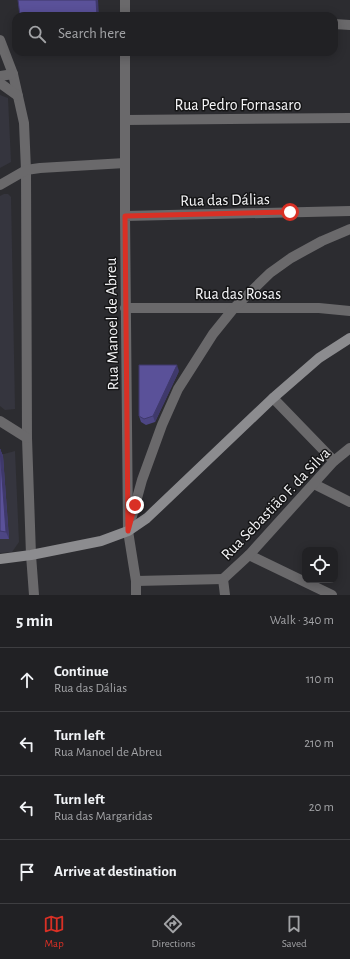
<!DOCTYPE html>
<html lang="en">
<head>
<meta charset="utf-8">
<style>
	:root { --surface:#212124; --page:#2d2e31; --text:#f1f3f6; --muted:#a2a3a6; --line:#3e3e41; --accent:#d93025 }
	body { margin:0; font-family:"Alegreya Sans",sans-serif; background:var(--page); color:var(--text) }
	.controls { position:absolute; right:12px; bottom:12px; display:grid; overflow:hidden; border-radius:8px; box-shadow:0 2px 10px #0003 }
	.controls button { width:36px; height:36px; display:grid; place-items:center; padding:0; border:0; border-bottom:1px solid var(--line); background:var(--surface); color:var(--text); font:20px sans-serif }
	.stop { position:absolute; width:12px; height:12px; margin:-9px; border:3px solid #d93025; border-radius:50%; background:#fff }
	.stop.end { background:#d93025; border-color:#fff; box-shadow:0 1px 4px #0008 }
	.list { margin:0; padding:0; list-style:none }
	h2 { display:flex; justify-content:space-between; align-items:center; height:52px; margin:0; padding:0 16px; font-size:17px }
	h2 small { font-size:13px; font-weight:400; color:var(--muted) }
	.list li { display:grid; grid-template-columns:26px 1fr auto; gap:12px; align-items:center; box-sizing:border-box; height:64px; padding:0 16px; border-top:1px solid var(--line) }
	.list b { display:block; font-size:15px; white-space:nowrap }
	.list p { margin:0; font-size:13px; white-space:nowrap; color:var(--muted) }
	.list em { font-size:13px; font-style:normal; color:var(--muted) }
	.icon { flex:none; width:22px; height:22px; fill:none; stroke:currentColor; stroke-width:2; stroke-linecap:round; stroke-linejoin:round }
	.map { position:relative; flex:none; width:350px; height:595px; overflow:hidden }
	.search { position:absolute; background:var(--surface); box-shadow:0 2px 10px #0003; left:12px; right:12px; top:12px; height:44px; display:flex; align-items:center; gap:10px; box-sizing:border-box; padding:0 14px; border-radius:12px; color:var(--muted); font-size:15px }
	.sheet { height:308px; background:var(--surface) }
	nav { display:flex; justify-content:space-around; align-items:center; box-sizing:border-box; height:56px; border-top:1px solid var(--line); background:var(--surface); font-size:11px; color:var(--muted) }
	nav a { display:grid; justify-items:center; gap:2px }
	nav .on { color:var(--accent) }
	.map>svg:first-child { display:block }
	.built { fill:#35353e }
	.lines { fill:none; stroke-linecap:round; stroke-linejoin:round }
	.minor { stroke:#6a696b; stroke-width:10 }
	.tertiary { stroke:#6a696b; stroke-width:10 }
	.secondary { stroke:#8c8c8f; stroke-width:10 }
	.wall { fill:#4d4684 }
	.shaded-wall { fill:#3f396b }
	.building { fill:#5a5199; stroke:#3f396b }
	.route { stroke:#d93025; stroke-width:5 }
	.labels { text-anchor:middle; stroke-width:3; stroke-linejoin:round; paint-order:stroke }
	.street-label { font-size:16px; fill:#f5f5f7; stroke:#151516 }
</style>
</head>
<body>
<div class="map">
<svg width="350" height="595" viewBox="0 0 350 595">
	<rect width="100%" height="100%" fill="#2c2c30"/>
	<g class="built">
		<polygon points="0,95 8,98 11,162 0,168"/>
		<polygon points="4,194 8,194 11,197 15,409 5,410 0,406 0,196"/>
		<polygon points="15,451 19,542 12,552 0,553 0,454 4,454"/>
	</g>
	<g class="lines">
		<g class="minor">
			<polyline points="125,0 125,16"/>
			<polyline points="334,24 350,25"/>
			<polyline points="0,40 13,74 24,123 26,170 27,438 31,555 34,595"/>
			<polyline points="0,76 13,74"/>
			<polyline points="0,83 18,96"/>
			<polyline points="125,120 350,118"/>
			<polyline points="0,185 26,170 40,168 125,163"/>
			<polyline points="125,216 125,52"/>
			<polyline points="125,308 319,308 350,311"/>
			<polyline points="273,398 334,461"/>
			<polyline points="0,421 27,438"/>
			<polyline points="314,484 350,502"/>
			<polyline points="249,555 332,595"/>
			<polyline points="223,579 249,555 334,461 350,448"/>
			<polyline points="223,579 225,595"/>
			<polyline points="136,581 223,579"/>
		</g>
		<g class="tertiary">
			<polyline points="131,520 142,480 162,425 178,389 213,334 234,308 270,273 291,258 322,241 350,229"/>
			<polyline points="136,595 136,581 128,531 125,216 350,211"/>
		</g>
		<polyline class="secondary" points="0,559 31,555 101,541 128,531 147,518 273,398 319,358 350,338"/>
	</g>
	<g class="wall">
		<polygon points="179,371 155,422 146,425 141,422 139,416"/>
		<polygon points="0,449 3,456 9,539 0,539"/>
	</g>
	<g class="shaded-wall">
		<polygon points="96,0 98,0 99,16 97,16"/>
		<polygon points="177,365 179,371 155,422 153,416"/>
		<polygon points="0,449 3,456 9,539 6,532"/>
	</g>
	<g class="building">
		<polygon points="18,0 96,0 97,16 20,16"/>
		<polygon points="139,365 177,365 153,416 144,419 139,416"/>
		<polygon points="0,449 6,532 0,531"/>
	</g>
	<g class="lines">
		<polyline class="route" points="135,505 128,531 125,216 290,212"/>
	</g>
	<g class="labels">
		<g class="street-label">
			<text x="238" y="110">Rua Pedro Fornasaro</text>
			<text transform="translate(225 199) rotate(-1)" y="6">Rua das Dálias</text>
			<text x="238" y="299">Rua das Rosas</text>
			<text transform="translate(111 324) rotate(-91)" y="6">Rua Manoel de Abreu</text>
			<text transform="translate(275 503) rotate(-46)" y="6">Rua Sebastião F. da Silva</text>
		</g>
	</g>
</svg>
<div class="controls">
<button><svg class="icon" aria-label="locate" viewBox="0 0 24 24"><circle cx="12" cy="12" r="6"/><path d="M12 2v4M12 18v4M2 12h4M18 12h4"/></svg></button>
</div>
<div class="stop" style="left:290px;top:212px"></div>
<div class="stop end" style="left:135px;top:505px"></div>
<div class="search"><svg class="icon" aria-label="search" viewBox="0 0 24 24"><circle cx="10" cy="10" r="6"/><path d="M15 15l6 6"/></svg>Search here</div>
</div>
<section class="sheet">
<h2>5 min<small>Walk · 340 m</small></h2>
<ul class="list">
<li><svg class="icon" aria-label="ahead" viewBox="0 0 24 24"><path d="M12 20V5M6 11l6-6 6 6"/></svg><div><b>Continue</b><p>Rua das Dálias</p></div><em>110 m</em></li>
<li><svg class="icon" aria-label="left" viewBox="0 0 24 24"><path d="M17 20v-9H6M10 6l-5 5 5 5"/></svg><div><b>Turn left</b><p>Rua Manoel de Abreu</p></div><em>210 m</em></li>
<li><svg class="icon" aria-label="left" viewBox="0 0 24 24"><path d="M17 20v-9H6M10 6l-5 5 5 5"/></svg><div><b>Turn left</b><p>Rua das Margaridas</p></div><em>20 m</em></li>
<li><svg class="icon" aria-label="arrive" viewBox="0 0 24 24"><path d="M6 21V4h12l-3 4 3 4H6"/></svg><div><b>Arrive at destination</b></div></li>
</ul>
</section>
<nav>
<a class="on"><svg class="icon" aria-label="map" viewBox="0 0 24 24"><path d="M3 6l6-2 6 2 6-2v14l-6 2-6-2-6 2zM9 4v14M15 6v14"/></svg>Map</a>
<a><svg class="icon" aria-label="directions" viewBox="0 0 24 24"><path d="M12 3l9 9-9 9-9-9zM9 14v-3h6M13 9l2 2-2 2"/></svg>Directions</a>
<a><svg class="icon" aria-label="saved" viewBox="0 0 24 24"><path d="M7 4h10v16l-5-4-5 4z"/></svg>Saved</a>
</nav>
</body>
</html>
